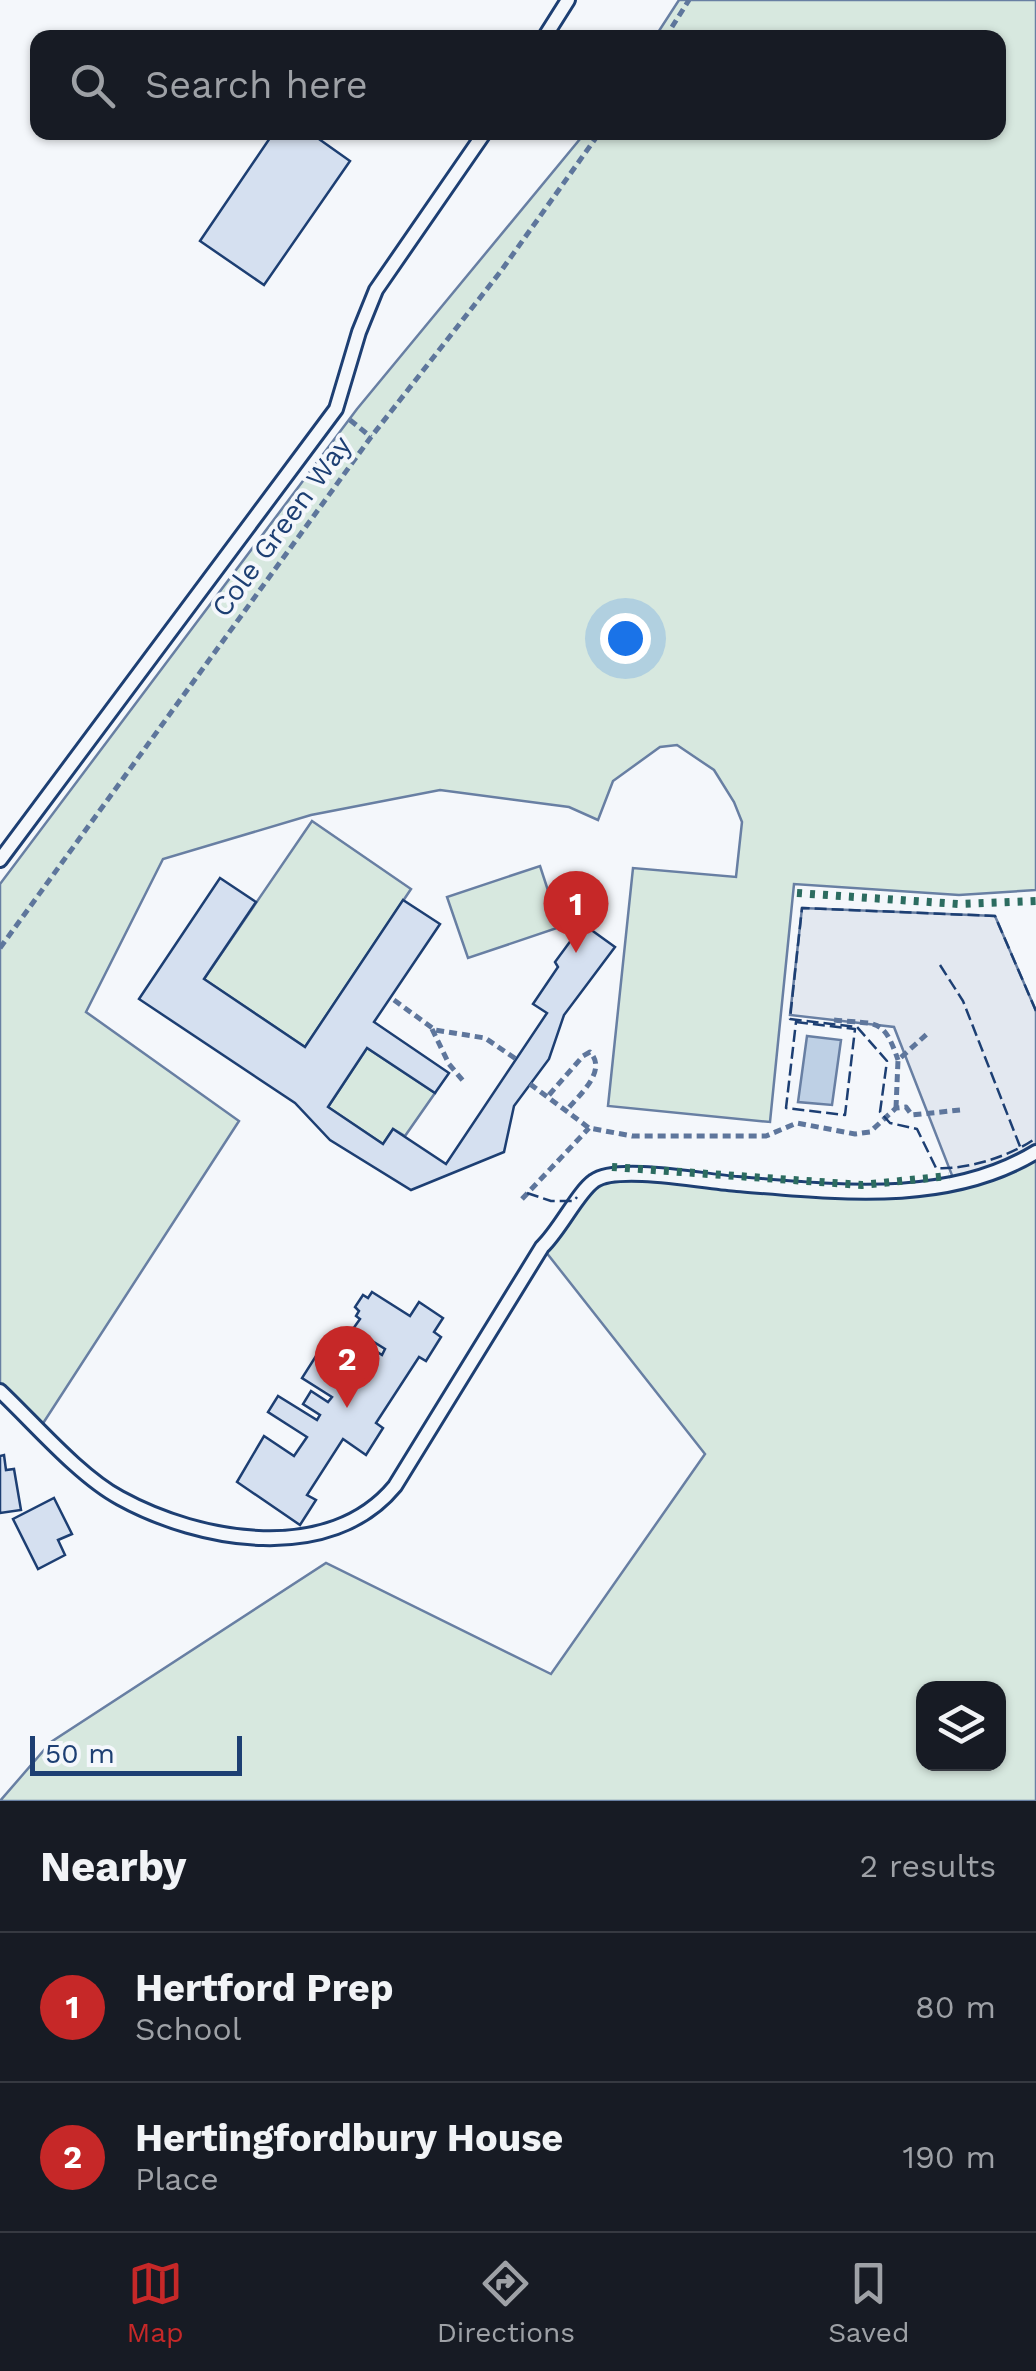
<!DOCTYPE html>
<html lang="en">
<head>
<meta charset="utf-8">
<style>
	:root { --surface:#171b24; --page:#242831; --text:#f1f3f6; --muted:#9ea1a6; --line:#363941; --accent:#c62828 }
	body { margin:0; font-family:"Work Sans",sans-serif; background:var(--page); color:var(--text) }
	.controls { position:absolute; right:30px; bottom:30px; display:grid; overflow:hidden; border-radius:20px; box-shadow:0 2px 8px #0004 }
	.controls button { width:90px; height:90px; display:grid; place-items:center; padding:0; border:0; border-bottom:2px solid var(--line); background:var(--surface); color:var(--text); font:50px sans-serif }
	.scale { position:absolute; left:30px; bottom:25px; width:212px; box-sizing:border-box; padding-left:10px; border:5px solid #1d3f73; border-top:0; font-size:28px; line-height:35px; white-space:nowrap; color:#1d3f73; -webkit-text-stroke:8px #f4f7fb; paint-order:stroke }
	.you { position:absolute; left:625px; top:638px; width:35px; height:35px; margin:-25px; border:8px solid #fff; border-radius:50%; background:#1a73e8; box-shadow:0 0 0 15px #1a73e833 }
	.badge { display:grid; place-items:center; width:65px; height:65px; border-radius:50%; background:var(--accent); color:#fff; font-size:32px; font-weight:700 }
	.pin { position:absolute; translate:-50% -82px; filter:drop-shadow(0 2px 5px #0008) }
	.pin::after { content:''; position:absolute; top:52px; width:35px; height:30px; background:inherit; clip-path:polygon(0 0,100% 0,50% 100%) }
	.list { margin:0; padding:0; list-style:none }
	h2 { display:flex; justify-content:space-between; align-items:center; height:130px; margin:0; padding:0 40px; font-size:42px }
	h2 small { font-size:32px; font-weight:400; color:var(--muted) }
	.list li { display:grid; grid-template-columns:65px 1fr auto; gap:30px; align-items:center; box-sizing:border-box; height:150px; padding:0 40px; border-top:2px solid var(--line) }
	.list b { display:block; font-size:38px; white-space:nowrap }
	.list p { margin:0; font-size:32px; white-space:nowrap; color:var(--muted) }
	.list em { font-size:32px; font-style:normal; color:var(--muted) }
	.icon { flex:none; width:55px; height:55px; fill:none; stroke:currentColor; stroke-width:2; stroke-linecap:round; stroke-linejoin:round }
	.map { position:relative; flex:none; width:1036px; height:1801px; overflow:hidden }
	.search { position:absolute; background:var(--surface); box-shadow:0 2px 8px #0004; left:30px; right:30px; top:30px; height:110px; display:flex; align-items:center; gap:25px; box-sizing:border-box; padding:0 35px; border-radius:20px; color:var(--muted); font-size:38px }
	.sheet { height:430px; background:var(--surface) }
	nav { display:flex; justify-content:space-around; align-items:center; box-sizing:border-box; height:140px; border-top:2px solid var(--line); background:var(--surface); font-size:28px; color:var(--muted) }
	nav a { display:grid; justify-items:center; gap:5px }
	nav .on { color:var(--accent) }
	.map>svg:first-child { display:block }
	.green { fill:#d7e8df; stroke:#687fa3; stroke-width:2.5; fill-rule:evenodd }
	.parking { fill:#e3e8f0; stroke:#687fa3; stroke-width:2.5 }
	.water { fill:#bed0e5; stroke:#687fa3; stroke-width:2.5 }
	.building { fill:#d5e0f0; stroke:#1d3f73; stroke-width:2.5 }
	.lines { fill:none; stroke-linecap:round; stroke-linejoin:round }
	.lane-casing { stroke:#1d3f73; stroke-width:18 }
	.path { stroke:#5e769c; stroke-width:5; stroke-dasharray:8 5; stroke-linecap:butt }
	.lane { stroke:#f4f7fb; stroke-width:12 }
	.hedge { stroke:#2c6c60; stroke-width:8; stroke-dasharray:5 8; stroke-linecap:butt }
	.fence { stroke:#1d3f73; stroke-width:2.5; stroke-dasharray:12 5; stroke-linecap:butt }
	.labels { text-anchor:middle; stroke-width:8; stroke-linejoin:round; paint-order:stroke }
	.street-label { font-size:28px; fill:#1d3f73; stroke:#f4f7fb }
</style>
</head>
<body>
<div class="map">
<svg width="1036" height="1801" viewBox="0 0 1036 1801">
	<rect width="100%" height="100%" fill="#f4f7fb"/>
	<g class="green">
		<polygon points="679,0 1036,0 1036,890 959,895 794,884 770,1122 608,1106 633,868 736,877 742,822 734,802 714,770 677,745 660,747 613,781 598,820 569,807 440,790 311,815 163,859 86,1012 239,1121 40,1428 0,1390 0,884 357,409 585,133 998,132 998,38 655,37"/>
		<polygon points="312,821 411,889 305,1047 204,979"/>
		<polygon points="540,866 560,927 468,958 447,897"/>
		<polygon points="367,1048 435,1093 405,1136 393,1129 383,1144 328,1107"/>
		<path d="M1036,1152V1801H0L51,1742L326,1563L551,1674L705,1454L542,1247L593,1181L613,1174L863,1193L944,1186ZM924,1688H998V1764H924Z"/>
	</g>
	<polygon class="parking" points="802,908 995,916 1036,1011 1036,1152 955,1183 894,1027 790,1015"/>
	<polygon class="water" points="807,1036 841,1040 832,1105 798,1102"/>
	<g class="building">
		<polygon points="274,132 309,132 350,161 264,285 200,241"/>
		<polygon points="220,878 256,902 204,979 305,1047 403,900 440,924 374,1022 449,1073 435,1093 367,1048 328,1107 383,1144 393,1129 446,1164 547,1013 533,1004 558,967 555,962 583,924 615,947 564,1015 549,1059 514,1106 504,1152 411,1190 330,1140 295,1103 139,999"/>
		<polygon points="372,1292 410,1316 419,1302 443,1318 434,1332 441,1337 426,1361 419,1357 376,1423 383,1428 366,1455 343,1439 307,1495 316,1500 300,1525 237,1482 264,1436 294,1456 307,1437 268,1412 278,1396 317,1420 320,1415 303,1404 311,1391 328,1402 332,1397 302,1378 316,1356 354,1380 365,1365 345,1353 346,1341 355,1338 382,1355 385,1349 353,1329 360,1319 356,1316 359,1311 355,1307 363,1295 368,1298"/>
		<polygon points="4,1455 6,1470 14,1469 21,1510 0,1513 0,1456"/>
		<polygon points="54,1498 72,1534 58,1540 65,1555 38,1569 13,1519"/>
	</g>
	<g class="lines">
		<defs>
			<g id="lane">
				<polyline points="544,38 568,0"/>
				<polyline points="0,860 336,409 359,332 376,290 485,132"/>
				<path d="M0,1391C34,1423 79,1476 120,1498C200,1542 330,1565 395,1486L542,1247C560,1230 578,1192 594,1181C617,1164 707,1182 737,1184C836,1192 948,1206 1036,1152"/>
			</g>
		</defs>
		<use href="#lane" class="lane-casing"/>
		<g class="path">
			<polyline points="665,38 689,0"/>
			<polyline points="350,420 371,437"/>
			<polyline points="0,948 371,437 501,271 600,132"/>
			<polyline points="394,1000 435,1030 485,1038 516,1059"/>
			<path d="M834,1020C877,1025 883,1016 898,1060"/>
			<polyline points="432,1029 449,1064 464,1082"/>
			<polyline points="530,1084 589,1128 632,1136 766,1136 797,1123 855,1134 870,1132 896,1108 906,1107 912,1115 960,1110"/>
			<path d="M549,1095L583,1056L590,1052C608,1071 579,1095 566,1111"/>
			<polyline points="896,1108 898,1060 927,1034"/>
			<polyline points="522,1199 589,1128"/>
		</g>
		<use href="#lane" class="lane"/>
		<g class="hedge">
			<polyline points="797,893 958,904 1036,901"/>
			<polyline points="612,1167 862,1185 949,1176"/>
		</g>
		<g class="fence">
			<polyline points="940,965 963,1001 1021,1149"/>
			<path d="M1036,1011L995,916L802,908L790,1019L857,1027L887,1061L880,1112L890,1123L917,1129L936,1168C967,1170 1011,1156 1036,1138"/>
			<polygon points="796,1022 855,1029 845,1115 786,1108"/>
			<polyline points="527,1193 551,1201 574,1201 577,1197"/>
		</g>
	</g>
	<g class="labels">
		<g class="street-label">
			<text transform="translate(281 526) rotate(-54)" y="10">Cole Green Way</text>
		</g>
	</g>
</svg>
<div class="controls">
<button><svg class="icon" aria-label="layers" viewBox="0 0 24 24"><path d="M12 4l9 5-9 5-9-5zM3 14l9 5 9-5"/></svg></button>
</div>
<div class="scale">50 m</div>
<div class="you"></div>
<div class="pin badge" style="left:576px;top:953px">1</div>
<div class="pin badge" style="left:347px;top:1408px">2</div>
<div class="search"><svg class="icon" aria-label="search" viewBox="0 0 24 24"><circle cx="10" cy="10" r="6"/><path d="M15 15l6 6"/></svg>Search here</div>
</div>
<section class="sheet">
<h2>Nearby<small>2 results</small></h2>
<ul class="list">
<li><span class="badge">1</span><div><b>Hertford Prep</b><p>School</p></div><em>80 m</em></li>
<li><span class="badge">2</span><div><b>Hertingfordbury House</b><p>Place</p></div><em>190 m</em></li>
</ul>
</section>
<nav>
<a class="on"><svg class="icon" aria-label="map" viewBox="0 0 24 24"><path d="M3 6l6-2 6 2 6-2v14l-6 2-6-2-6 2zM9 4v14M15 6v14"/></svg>Map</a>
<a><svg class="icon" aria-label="directions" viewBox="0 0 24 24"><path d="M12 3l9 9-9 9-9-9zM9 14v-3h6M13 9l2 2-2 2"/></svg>Directions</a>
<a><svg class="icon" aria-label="saved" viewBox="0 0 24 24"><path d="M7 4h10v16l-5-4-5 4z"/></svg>Saved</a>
</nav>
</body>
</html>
